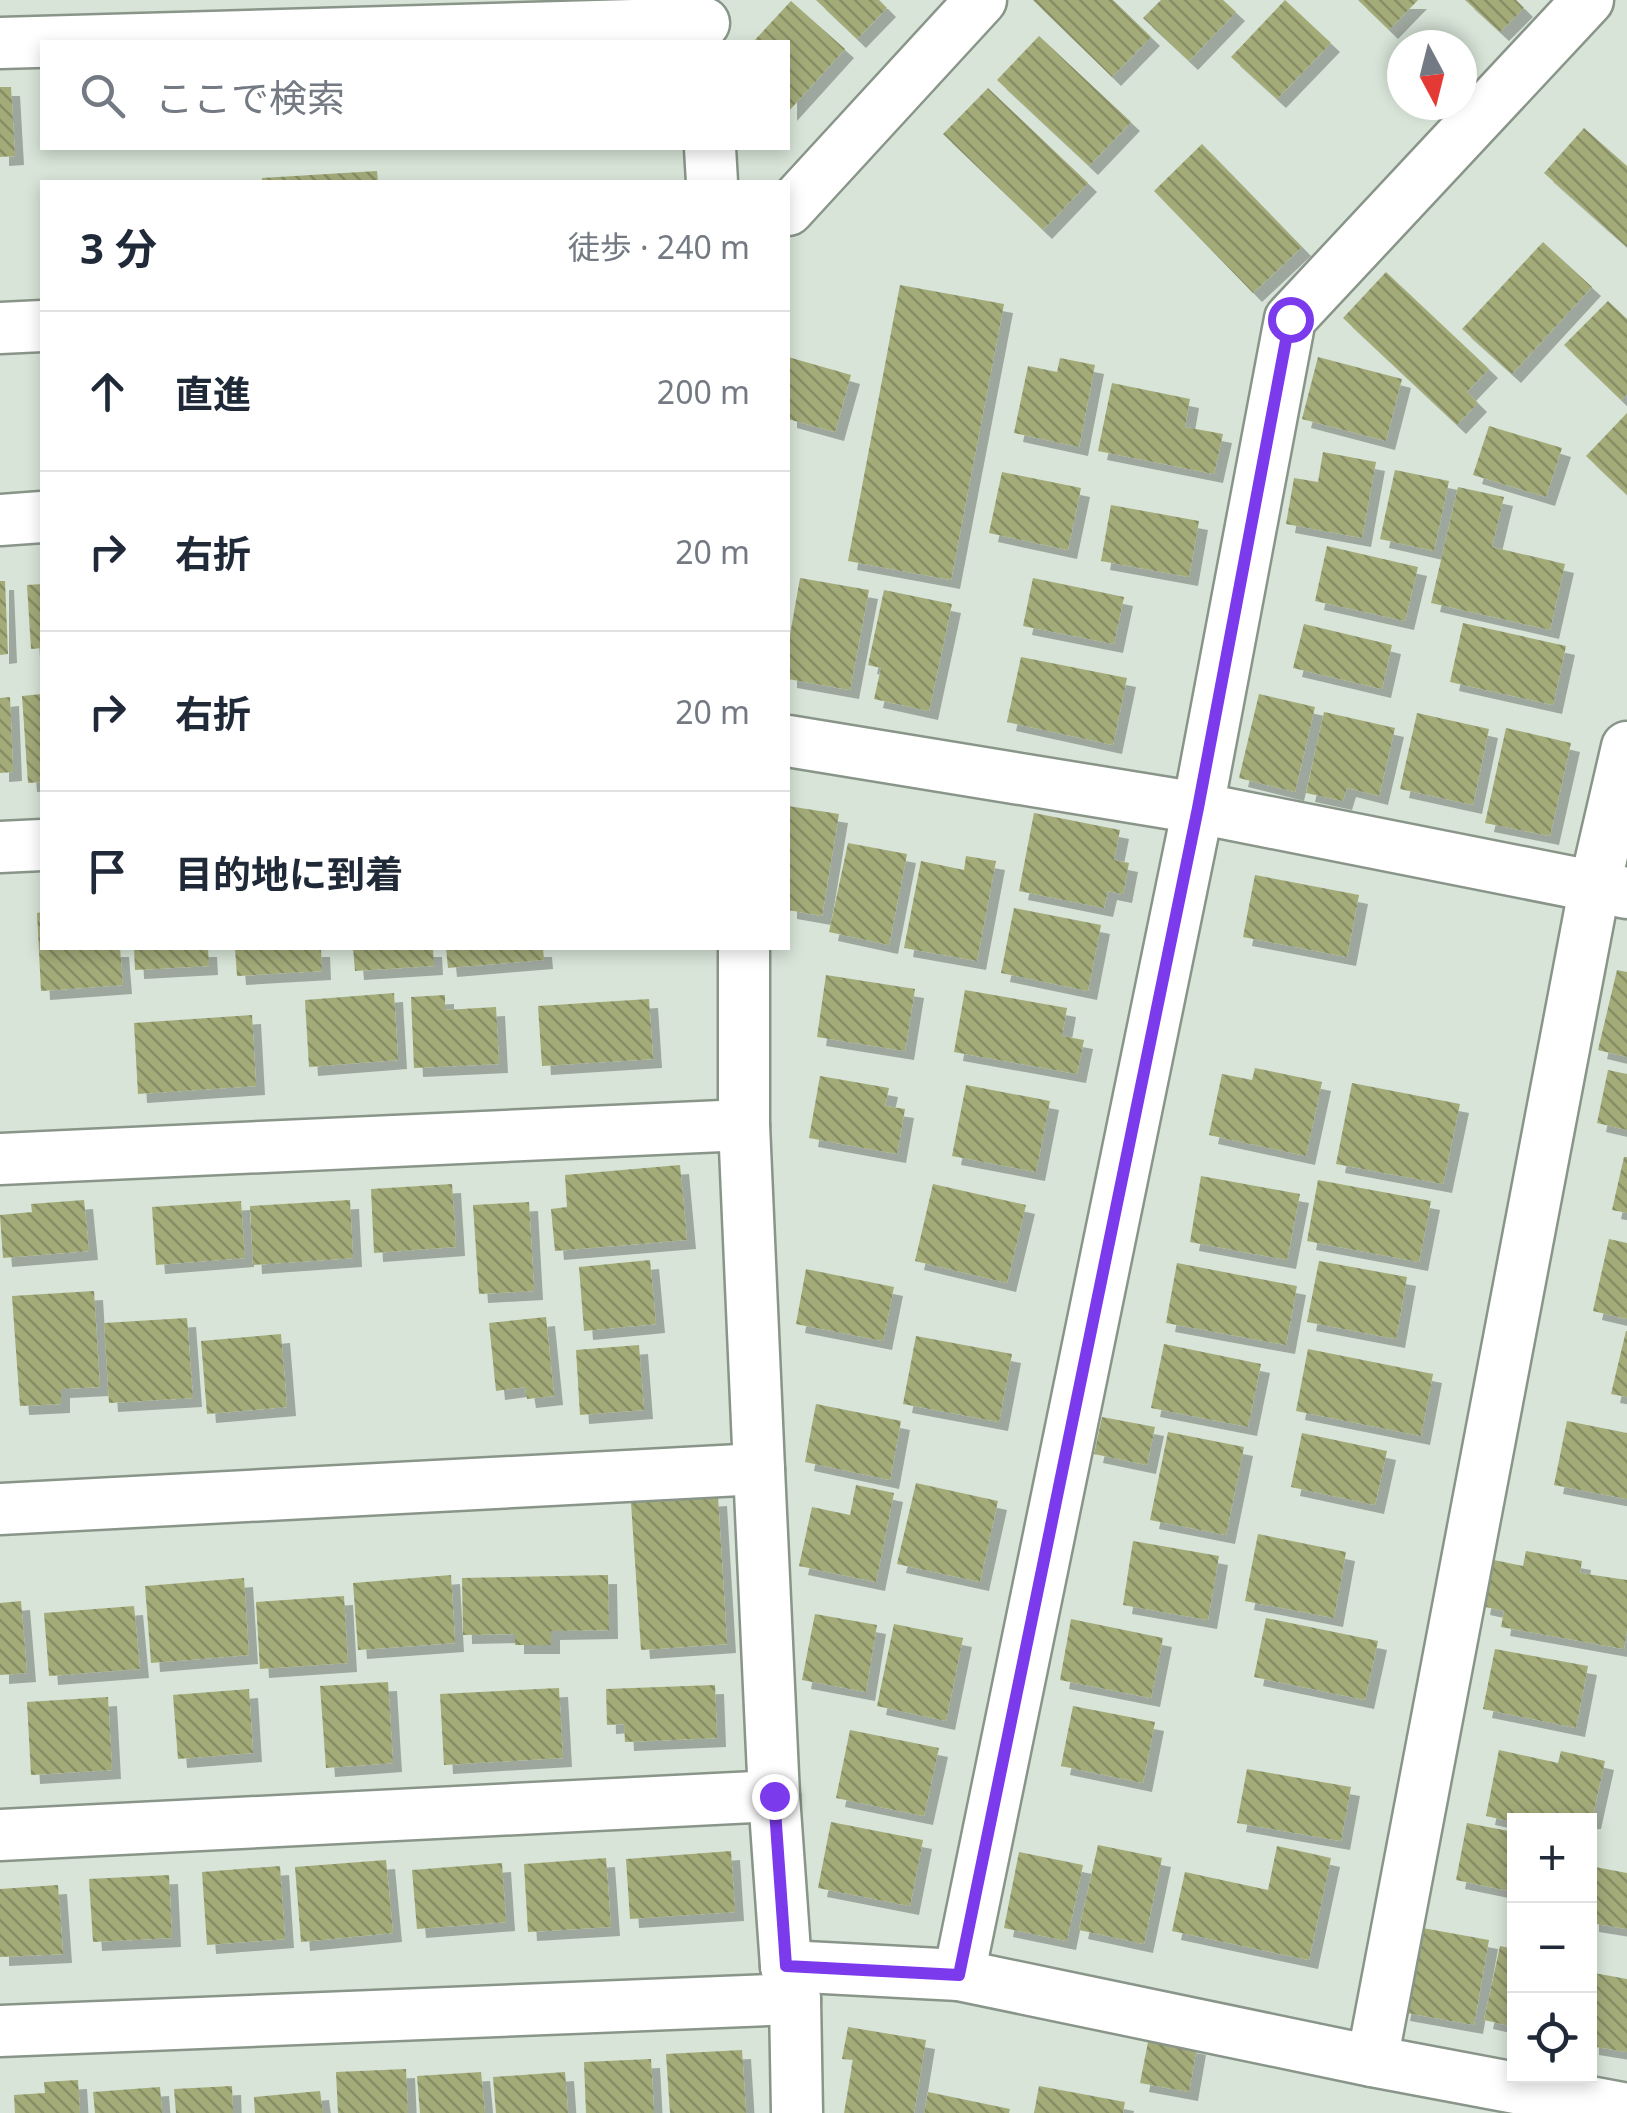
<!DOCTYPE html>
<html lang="ja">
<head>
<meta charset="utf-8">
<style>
	:root { --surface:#fff; --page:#f6f6f7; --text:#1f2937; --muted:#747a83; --line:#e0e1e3 }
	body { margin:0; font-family:"Noto Sans","Noto Sans JP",sans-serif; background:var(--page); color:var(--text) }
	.controls { position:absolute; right:30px; bottom:30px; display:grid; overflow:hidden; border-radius:0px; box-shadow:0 5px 15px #0003 }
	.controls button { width:90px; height:90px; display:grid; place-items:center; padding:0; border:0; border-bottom:2px solid var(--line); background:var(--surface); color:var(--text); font:50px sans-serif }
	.compass { position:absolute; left:1387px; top:30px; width:90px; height:90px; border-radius:50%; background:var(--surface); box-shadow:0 5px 15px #0003; rotate:173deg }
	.stop { position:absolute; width:30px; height:30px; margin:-22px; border:8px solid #7c3aed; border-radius:50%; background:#fff }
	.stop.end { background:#7c3aed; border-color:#fff; box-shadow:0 2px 10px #0008 }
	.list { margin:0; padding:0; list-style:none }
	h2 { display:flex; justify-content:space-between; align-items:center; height:130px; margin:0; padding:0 40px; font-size:42px }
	h2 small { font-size:32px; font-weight:400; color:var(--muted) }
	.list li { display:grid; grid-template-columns:65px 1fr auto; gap:30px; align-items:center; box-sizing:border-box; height:160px; padding:0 40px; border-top:2px solid var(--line) }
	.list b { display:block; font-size:38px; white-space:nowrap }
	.list em { font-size:32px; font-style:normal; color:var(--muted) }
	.icon { flex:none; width:55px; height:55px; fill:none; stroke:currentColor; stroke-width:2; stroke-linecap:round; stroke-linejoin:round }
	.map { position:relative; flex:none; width:1627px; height:2113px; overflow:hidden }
	.search { position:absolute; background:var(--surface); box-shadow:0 5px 15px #0003; left:40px; top:40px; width:750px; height:110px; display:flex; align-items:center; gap:25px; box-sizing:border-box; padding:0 35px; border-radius:0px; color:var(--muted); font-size:38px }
	.panel { position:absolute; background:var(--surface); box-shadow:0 5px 15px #0003; left:40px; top:180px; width:750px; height:770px; border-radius:0px }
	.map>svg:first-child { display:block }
	.building { fill:url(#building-back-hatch); filter:url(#shadow) }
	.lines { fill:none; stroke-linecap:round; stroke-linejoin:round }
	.minor-casing { stroke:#899589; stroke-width:55 }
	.minor { stroke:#fff; stroke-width:50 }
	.route { stroke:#7c3aed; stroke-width:12 }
</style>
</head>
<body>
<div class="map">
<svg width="1627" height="2113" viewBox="0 0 1627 2113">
	<defs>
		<pattern id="building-back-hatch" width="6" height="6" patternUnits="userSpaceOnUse" patternTransform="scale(2.5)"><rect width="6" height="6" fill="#a3ab79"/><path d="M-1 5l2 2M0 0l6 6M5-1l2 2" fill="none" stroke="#868c64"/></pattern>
		<filter id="shadow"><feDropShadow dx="9" dy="9" stdDeviation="0" flood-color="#0004"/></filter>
	</defs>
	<rect width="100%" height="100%" fill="#d7e4d7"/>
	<g class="building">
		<polygon points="816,0 879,0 887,8 857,39"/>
		<polygon points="1033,0 1113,0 1151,37 1112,77"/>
		<polygon points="1161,0 1223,0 1236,12 1189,61 1143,18"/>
		<polygon points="1285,0 1331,43 1277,99 1231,57"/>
		<polygon points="1358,0 1418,0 1389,30"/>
		<polygon points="1465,0 1516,0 1524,8 1500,32"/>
		<polygon points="791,1 845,49 788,112 788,42 753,42"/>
		<polygon points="1039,36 1131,122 1089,166 997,80"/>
		<polygon points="0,87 11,87 15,156 0,157"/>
		<polygon points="988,88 1088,183 1043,230 943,134"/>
		<polygon points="1584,128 1627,166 1627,247 1544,173"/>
		<polygon points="1202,144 1302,247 1253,293 1154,191"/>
		<polygon points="377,171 378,182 262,182 262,178"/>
		<polygon points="1543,242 1592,287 1512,374 1462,329"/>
		<polygon points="1386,272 1489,369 1467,392 1478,403 1457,425 1343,318"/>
		<polygon points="900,285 1004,304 951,580 848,561"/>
		<polygon points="1608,301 1627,319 1627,394 1621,400 1564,345"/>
		<polygon points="788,357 851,375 835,432 788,419"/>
		<polygon points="1318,357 1402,379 1386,441 1302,419"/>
		<polygon points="1060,358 1095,365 1079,447 1014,433 1028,366 1057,372"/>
		<polygon points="1112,383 1190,399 1185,427 1223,434 1214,474 1098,451"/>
		<polygon points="1627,413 1627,495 1586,456"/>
		<polygon points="1489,426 1562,448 1546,497 1473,475"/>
		<polygon points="1323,452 1376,462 1362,538 1286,524 1294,478 1318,482"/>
		<polygon points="1395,470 1449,481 1434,551 1380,539"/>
		<polygon points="1002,472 1081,488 1068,550 989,533"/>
		<polygon points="1458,487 1504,497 1492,547 1565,564 1550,630 1431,603"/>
		<polygon points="1111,505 1199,521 1189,577 1101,561"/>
		<polygon points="1327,546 1418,567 1405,621 1315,601"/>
		<polygon points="800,578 869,590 850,690 788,679 788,646"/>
		<polygon points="1033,578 1124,597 1114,644 1023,626"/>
		<polygon points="0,581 5,581 8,654 0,655"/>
		<polygon points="42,584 42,648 31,649 27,585"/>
		<polygon points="884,590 952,604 929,711 874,699 881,668 868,665"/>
		<polygon points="1463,623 1566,646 1553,705 1450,682"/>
		<polygon points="1304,624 1392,645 1382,689 1293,668"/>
		<polygon points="1021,657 1127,678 1113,745 1007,722"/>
		<polygon points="42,694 42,782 28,783 22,696"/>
		<polygon points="1259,694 1315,707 1295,792 1239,778"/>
		<polygon points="10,697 13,772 0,773 0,698"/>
		<polygon points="1324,712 1395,728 1379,796 1347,788 1343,801 1306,793"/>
		<polygon points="1417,713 1489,729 1473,805 1400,789"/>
		<polygon points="1506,728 1571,743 1550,836 1485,823"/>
		<polygon points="788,806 839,814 822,916 788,910"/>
		<polygon points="1034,813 1120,830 1114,860 1129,863 1123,894 1108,891 1104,908 1019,891"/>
		<polygon points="848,843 907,854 889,945 829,932"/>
		<polygon points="966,856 996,861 977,961 904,948 921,861 964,870"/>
		<polygon points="1255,875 1359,895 1347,957 1243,937"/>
		<polygon points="1014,908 1101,925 1088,991 1001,973"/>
		<polygon points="42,912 42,948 120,948 123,985 41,991 37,913"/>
		<polygon points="134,948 208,948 209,966 135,970"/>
		<polygon points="235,948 321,948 322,971 237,976"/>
		<polygon points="353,948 433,948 434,966 355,971"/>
		<polygon points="446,948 543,948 544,960 448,968"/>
		<polygon points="1617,970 1627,972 1627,1057 1598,1050"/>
		<polygon points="826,975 915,989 905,1051 817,1037"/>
		<polygon points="965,990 1067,1008 1062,1036 1084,1040 1077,1074 954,1052"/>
		<polygon points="394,993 398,1060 309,1067 305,1000"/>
		<polygon points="445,995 445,1010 496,1007 499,1064 414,1068 411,997"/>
		<polygon points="649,999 653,1059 542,1066 538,1006"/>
		<polygon points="252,1015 256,1086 138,1094 134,1023"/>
		<polygon points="1255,1068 1322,1082 1306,1156 1209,1135 1222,1074 1252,1080"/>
		<polygon points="1608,1070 1627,1074 1627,1130 1597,1123"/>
		<polygon points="820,1076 889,1088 885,1106 905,1109 897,1154 809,1138"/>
		<polygon points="1352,1083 1460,1104 1443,1184 1336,1164"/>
		<polygon points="966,1085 1050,1101 1036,1172 952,1156"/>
		<polygon points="1624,1157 1627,1157 1627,1213 1612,1210"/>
		<polygon points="680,1165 687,1240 555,1251 551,1209 567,1207 565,1175"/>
		<polygon points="1201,1176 1300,1194 1287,1260 1190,1242"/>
		<polygon points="1318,1180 1431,1201 1419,1262 1307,1241"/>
		<polygon points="452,1184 456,1247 374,1253 371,1189"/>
		<polygon points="933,1184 1026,1205 1007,1283 915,1261"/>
		<polygon points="84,1200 89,1251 3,1258 0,1215 32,1212 31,1204"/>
		<polygon points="350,1200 353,1258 253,1265 250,1206"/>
		<polygon points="241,1201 245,1258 156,1265 152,1207"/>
		<polygon points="529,1202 534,1291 479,1294 473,1205"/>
		<polygon points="1609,1239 1627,1243 1627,1319 1593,1311"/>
		<polygon points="650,1260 656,1324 584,1331 579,1267"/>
		<polygon points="1319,1261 1407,1277 1396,1339 1307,1322"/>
		<polygon points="1177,1263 1297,1286 1286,1345 1166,1323"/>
		<polygon points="806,1269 894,1287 883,1341 796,1324"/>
		<polygon points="94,1291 100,1387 61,1389 61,1404 20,1406 12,1296"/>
		<polygon points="546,1317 554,1396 527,1399 525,1387 496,1391 489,1323"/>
		<polygon points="187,1318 193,1398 109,1403 104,1323"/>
		<polygon points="1626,1331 1627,1331 1627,1397 1611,1394"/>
		<polygon points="281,1334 287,1407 207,1414 201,1341"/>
		<polygon points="916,1336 1012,1354 999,1422 903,1404"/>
		<polygon points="1164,1344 1261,1364 1248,1427 1151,1408"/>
		<polygon points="639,1345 644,1410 580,1415 576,1350"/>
		<polygon points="1308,1349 1433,1374 1421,1436 1296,1411"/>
		<polygon points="816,1404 901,1421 890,1480 805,1462"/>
		<polygon points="1102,1417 1155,1427 1147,1465 1094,1454"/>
		<polygon points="1567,1421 1627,1433 1627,1499 1554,1485"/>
		<polygon points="1168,1432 1244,1447 1226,1535 1150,1520"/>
		<polygon points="1302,1433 1387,1451 1375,1505 1291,1487"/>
		<polygon points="916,1483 998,1501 980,1582 897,1564"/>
		<polygon points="856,1485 894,1493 876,1582 799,1566 812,1507 850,1515"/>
		<polygon points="718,1497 727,1644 641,1650 631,1503"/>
		<polygon points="1258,1534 1346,1552 1334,1618 1245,1601"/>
		<polygon points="1133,1541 1219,1556 1208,1620 1123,1605"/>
		<polygon points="1526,1551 1582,1561 1580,1573 1627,1580 1627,1630 1624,1649 1501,1627 1504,1611 1481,1606 1489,1559 1523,1566"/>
		<polygon points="451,1575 455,1643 358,1650 353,1583"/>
		<polygon points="608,1575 609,1630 551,1631 551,1645 515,1645 515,1634 463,1635 462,1578"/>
		<polygon points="244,1578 249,1655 151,1663 145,1586"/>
		<polygon points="344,1596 348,1663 260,1669 256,1602"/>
		<polygon points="21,1601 27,1673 0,1675 0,1603"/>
		<polygon points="134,1606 140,1669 49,1676 44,1613"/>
		<polygon points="815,1614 877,1625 866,1692 802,1680"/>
		<polygon points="1266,1618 1378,1641 1365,1700 1254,1677"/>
		<polygon points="1071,1619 1163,1638 1151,1698 1060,1680"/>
		<polygon points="894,1624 963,1638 946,1721 877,1706"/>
		<polygon points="1495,1649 1588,1666 1576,1728 1483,1709"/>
		<polygon points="388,1682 393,1763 326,1768 320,1686"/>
		<polygon points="715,1685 717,1738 625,1742 624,1724 607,1725 606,1689"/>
		<polygon points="559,1688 563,1758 444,1765 440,1694"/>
		<polygon points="249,1689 253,1753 178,1759 173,1695"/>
		<polygon points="108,1697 112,1770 31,1775 27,1702"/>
		<polygon points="1073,1706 1155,1722 1143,1783 1061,1766"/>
		<polygon points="850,1730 939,1748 924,1816 836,1798"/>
		<polygon points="1499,1750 1558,1763 1561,1751 1605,1761 1592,1820 1514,1822 1486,1816"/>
		<polygon points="1247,1769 1351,1787 1341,1841 1237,1823"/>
		<polygon points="831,1822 923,1840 910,1906 818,1888"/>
		<polygon points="1467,1823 1514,1832 1514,1892 1456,1880"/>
		<polygon points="1098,1845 1162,1858 1144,1944 1079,1930"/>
		<polygon points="1277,1846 1331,1858 1309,1960 1172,1931 1185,1872 1268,1890"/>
		<polygon points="731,1851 735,1912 630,1919 626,1859"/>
		<polygon points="1019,1852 1083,1865 1067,1941 1004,1928"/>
		<polygon points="606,1858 611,1927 528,1932 524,1864"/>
		<polygon points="386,1860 393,1933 301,1942 295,1867"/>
		<polygon points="502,1863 506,1922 417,1929 412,1870"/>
		<polygon points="280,1866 285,1939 207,1945 202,1872"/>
		<polygon points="1595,1867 1627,1873 1627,1929 1590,1923 1590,1904"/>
		<polygon points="169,1875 172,1938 93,1942 89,1879"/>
		<polygon points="58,1885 63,1954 0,1957 0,1889"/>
		<polygon points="1417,1927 1489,1940 1474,2025 1401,2012"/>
		<polygon points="1500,1946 1514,1949 1514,2027 1484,2020"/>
		<polygon points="1594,1973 1627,1979 1627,2052 1590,2046 1590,1999"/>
		<polygon points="848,2027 926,2040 914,2113 844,2113 853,2060 842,2059"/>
		<polygon points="1149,2037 1197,2046 1189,2092 1140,2083"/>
		<polygon points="742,2050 746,2113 670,2113 666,2054"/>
		<polygon points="651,2059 654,2113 586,2113 584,2062"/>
		<polygon points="406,2069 408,2113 338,2113 336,2072"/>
		<polygon points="481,2072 485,2113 420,2113 417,2076"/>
		<polygon points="565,2072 568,2113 496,2113 493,2077"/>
		<polygon points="78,2080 80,2113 15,2113 14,2095 45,2093 44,2082"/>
		<polygon points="232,2086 233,2113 176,2113 174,2089"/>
		<polygon points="1039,2086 1125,2102 1123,2113 1034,2113"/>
		<polygon points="160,2087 162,2113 95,2113 93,2092"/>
		<polygon points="320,2091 323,2113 255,2113 254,2097"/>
		<polygon points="928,2092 1010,2109 1009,2113 924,2113"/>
	</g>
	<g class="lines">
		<defs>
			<g id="minor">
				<polyline points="0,43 704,23"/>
				<polyline points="710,148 712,182"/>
				<polyline points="788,210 981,0"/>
				<polyline points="0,328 42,326"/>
				<polyline points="0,520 42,517"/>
				<polyline points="788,741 1198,808 1627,893"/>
				<polyline points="0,847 42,845"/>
				<polyline points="744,948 744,1125 759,1469 774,1796 786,1966 795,1999 797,2113"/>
				<polyline points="0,1159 744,1125"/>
				<polyline points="0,1509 759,1469"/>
				<polyline points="0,1835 774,1796"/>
				<polyline points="786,1966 959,1975 1372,2061 1627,2109"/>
				<polyline points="959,1975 1198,808 1290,319 1588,0"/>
				<polyline points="0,2031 795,1999"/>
				<polyline points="1372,2061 1595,885 1627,747"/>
			</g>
		</defs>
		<use href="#minor" class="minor-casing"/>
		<use href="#minor" class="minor"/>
	</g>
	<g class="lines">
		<polyline class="route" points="774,1796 786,1966 959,1975 1198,808 1290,319"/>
	</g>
</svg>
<div class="controls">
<button>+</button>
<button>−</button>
<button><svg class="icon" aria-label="locate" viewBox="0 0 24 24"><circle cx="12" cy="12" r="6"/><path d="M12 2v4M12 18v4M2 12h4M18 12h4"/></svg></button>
</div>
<svg class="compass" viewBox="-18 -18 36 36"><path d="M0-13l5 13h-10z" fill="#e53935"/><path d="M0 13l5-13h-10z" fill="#747a83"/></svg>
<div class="stop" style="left:1290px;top:319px"></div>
<div class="stop end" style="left:774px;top:1796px"></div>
<div class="search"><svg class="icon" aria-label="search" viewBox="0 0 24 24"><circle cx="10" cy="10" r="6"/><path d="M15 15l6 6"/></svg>ここで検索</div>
<section class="panel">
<h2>3 分<small>徒歩 · 240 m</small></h2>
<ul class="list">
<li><svg class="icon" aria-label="ahead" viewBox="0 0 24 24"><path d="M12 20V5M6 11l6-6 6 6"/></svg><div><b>直進</b></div><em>200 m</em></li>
<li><svg class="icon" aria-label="right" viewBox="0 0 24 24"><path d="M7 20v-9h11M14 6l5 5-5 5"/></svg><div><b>右折</b></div><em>20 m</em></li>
<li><svg class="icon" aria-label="right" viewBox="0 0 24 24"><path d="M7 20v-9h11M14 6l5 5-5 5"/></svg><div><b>右折</b></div><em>20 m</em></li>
<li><svg class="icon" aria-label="arrive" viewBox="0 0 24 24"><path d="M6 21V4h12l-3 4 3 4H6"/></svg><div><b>目的地に到着</b></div></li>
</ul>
</section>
</div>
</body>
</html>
